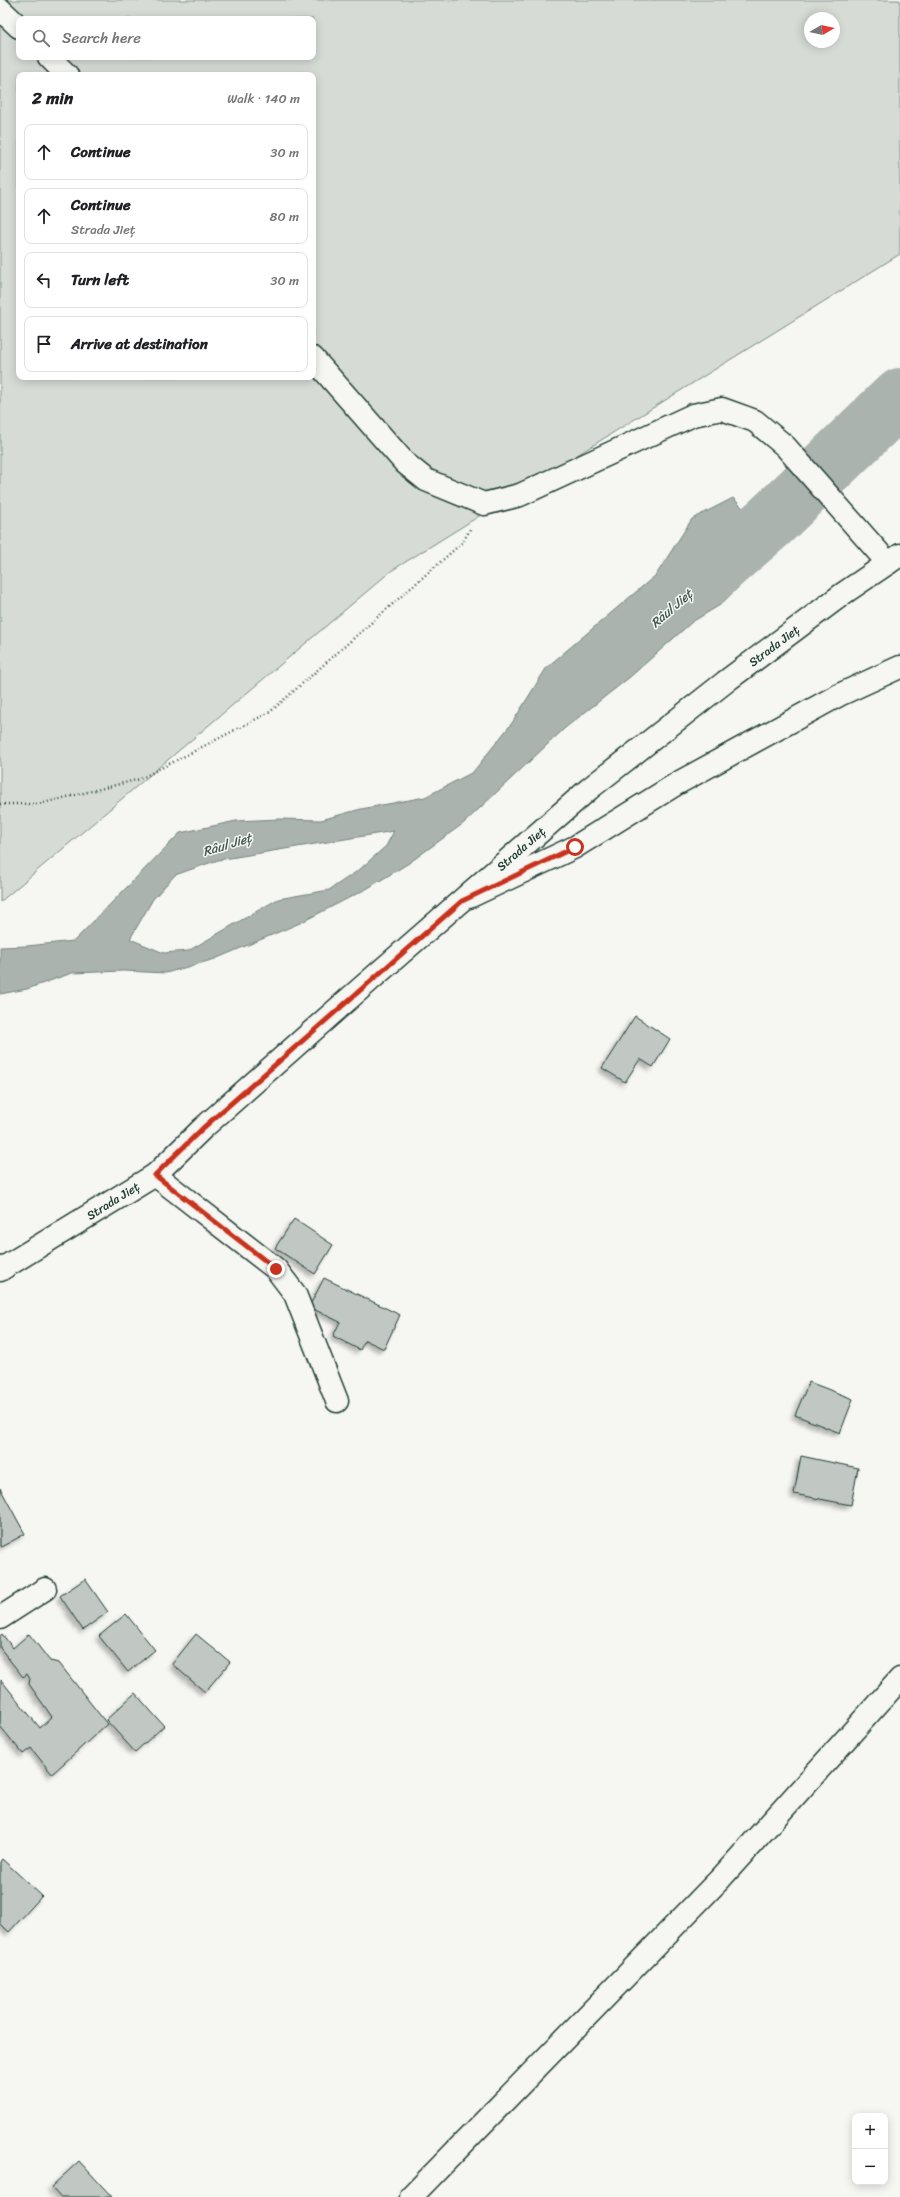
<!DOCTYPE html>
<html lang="en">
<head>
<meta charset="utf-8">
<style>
	:root { --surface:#fff; --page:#f6f6f6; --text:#202124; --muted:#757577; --line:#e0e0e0 }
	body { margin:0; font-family:Sriracha,sans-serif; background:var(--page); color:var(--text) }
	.controls { position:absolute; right:12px; bottom:12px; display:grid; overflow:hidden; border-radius:8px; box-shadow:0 2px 10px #0003 }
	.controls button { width:36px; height:36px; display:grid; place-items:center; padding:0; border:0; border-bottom:1px solid var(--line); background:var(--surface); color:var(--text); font:20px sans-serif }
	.compass { position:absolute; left:804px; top:12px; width:36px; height:36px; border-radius:50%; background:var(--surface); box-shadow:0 2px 10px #0003; rotate:81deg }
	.stop { position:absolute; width:12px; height:12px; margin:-9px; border:3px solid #c8321e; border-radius:50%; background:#fff }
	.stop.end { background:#c8321e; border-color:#fff; box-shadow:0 1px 4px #0008 }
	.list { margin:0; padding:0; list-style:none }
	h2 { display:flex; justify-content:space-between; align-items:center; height:52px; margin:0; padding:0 16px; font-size:17px }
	h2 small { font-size:13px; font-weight:400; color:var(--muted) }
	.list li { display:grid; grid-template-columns:26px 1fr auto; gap:12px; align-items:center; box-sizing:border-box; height:56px; margin:0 8px 8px; padding:0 8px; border:1px solid var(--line); border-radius:8px }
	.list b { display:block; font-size:15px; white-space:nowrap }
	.list p { margin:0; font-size:13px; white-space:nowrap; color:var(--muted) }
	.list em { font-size:13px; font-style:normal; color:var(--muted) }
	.icon { flex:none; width:22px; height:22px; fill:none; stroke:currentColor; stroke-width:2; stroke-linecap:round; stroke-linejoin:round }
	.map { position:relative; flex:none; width:900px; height:2197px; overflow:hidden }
	.search { position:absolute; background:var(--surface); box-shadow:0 2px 10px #0003; left:16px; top:16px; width:300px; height:44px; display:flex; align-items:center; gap:10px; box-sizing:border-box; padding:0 14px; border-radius:8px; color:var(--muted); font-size:15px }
	.panel { position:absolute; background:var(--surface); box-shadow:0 2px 10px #0003; left:16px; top:72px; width:300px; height:308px; border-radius:8px }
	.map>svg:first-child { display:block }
	.green { fill:#d6dbd6; stroke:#7a8c85; fill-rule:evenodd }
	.water { fill:#aab3ae; stroke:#72847d; fill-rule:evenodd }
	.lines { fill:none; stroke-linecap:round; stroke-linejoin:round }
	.river { stroke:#aab3ae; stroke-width:58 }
	.building { fill:#c1c8c3; stroke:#1f3d34; filter:url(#shadow) }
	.street-casing { stroke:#1f3d34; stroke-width:25 }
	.secondary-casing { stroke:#1f3d34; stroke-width:25 }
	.path { stroke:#1f3d34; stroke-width:2.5; stroke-dasharray:1 3; stroke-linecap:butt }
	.street { stroke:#f6f6f2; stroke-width:22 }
	.secondary { stroke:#f6f6f2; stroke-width:22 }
	.route { stroke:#c8321e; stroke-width:5 }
	.labels { text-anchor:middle; stroke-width:3; stroke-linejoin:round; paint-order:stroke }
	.street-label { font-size:12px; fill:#1f3d34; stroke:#f6f6f2 }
	.water-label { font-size:13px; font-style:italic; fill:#425a52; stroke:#f6f6f2 }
</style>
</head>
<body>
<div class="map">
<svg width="900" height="2197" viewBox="0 0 900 2197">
	<defs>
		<filter id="shadow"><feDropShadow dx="-3.5" dy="3.5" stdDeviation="2" flood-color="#0004"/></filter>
	</defs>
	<rect width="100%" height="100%" fill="#f6f6f2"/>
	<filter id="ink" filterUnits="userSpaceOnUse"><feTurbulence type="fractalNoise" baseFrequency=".025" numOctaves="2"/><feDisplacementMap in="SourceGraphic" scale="8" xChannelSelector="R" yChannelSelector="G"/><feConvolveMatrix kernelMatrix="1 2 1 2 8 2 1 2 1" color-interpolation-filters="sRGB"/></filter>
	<g filter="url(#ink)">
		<path class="green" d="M0,0H900V254L391,571L0,902ZM810,18H834V42H810ZM19,19H313V57H19ZM19,75H313V377H19Z"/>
		<path class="water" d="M733,498L779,544L752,574L720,605L692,622L630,677L565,728L464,823L409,863L368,888L300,923L215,959L166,973L124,971L72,973L27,989L0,994V947L27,946L74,941L180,833L236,821L280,819L321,820L361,809L425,797L473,772L512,723L547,667L656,575L692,519ZM394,831L386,846L359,870L329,890L278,899L188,951L164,953L130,939L153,899L175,875L218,860Z"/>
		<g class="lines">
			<polyline class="river" points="702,581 770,522 900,397"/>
		</g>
		<g class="building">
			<polygon points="635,1016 670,1039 653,1067 640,1059 625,1082 602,1068"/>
			<polygon points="294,1219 333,1245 315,1274 275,1248"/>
			<polygon points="324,1278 400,1315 384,1349 365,1340 360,1350 333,1336 340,1322 309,1307"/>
			<polygon points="809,1382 853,1399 840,1433 795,1415"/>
			<polygon points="801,1456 858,1468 851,1505 794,1494"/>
			<polygon points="0,1488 25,1534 1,1547 0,1546"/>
			<polygon points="85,1579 108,1612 83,1630 60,1596"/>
			<polygon points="126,1614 155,1650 128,1672 99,1636"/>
			<polygon points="2,1634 13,1648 29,1634 50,1661 59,1663 107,1724 52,1774 31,1748 23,1754 0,1726 1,1680 40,1728 52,1717 29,1684 30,1679 27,1674 23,1677 0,1648 0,1636"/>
			<polygon points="196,1634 230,1662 205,1692 172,1664"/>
			<polygon points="135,1693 164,1726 135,1752 106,1720"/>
			<polygon points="2,1859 42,1896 9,1932 0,1923 0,1862"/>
			<polygon points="79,2161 112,2197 60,2197 51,2187"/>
		</g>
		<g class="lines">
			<defs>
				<g id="street">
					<polyline points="0,9 19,27"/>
					<polyline points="49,57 67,75"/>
					<polyline points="313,358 405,463 426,480 484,504 520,495 693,415 722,409 755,421 785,446 888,563"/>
					<polyline points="469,897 575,847 678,783 839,695 900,667"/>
					<polyline points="155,1175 276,1269 295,1294 337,1401"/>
					<polyline points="0,1618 45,1589"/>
					<polyline points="411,2197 721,1878 900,1679"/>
				</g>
				<polyline id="secondary" points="0,1270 155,1175 203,1128 344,1003 589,789 729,679 844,593 900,555"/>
			</defs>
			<use href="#street" class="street-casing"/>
			<use href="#secondary" class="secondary-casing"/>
			<polyline class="path" points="0,804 39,804 140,779 270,712 463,542 470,529"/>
			<use href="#street" class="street"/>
			<use href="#secondary" class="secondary"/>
		</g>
	</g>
	<g class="lines" filter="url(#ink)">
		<polyline class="route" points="276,1269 155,1175 203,1128 462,901 575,847"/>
	</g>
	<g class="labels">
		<g class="street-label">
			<text transform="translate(774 646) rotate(-37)" y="4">Strada Jieț</text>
			<text transform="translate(521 849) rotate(-41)" y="4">Strada Jieț</text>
			<text transform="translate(113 1201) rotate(-32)" y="4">Strada Jieț</text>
		</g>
		<g class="water-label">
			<text transform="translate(671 608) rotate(-41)" y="5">Râul Jieț</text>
			<text transform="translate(227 844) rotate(-17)" y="5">Râul Jieț</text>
		</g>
	</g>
</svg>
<div class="controls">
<button>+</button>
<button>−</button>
</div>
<svg class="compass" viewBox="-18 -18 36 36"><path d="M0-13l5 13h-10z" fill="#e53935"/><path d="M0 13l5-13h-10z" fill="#757577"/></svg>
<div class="stop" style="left:575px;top:847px"></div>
<div class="stop end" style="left:276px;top:1269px"></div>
<div class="search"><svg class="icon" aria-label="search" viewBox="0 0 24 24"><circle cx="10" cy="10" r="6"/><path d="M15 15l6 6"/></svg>Search here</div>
<section class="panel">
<h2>2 min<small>Walk · 140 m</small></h2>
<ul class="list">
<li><svg class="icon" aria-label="ahead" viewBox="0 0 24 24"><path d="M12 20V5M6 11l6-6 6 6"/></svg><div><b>Continue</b></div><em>30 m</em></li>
<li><svg class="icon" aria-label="ahead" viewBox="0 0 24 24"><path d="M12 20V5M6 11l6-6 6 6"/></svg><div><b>Continue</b><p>Strada Jieț</p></div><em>80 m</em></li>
<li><svg class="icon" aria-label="left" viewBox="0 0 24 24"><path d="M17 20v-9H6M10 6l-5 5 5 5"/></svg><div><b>Turn left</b></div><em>30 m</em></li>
<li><svg class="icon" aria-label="arrive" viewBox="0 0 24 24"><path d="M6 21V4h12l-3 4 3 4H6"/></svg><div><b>Arrive at destination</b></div></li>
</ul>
</section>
</div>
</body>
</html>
